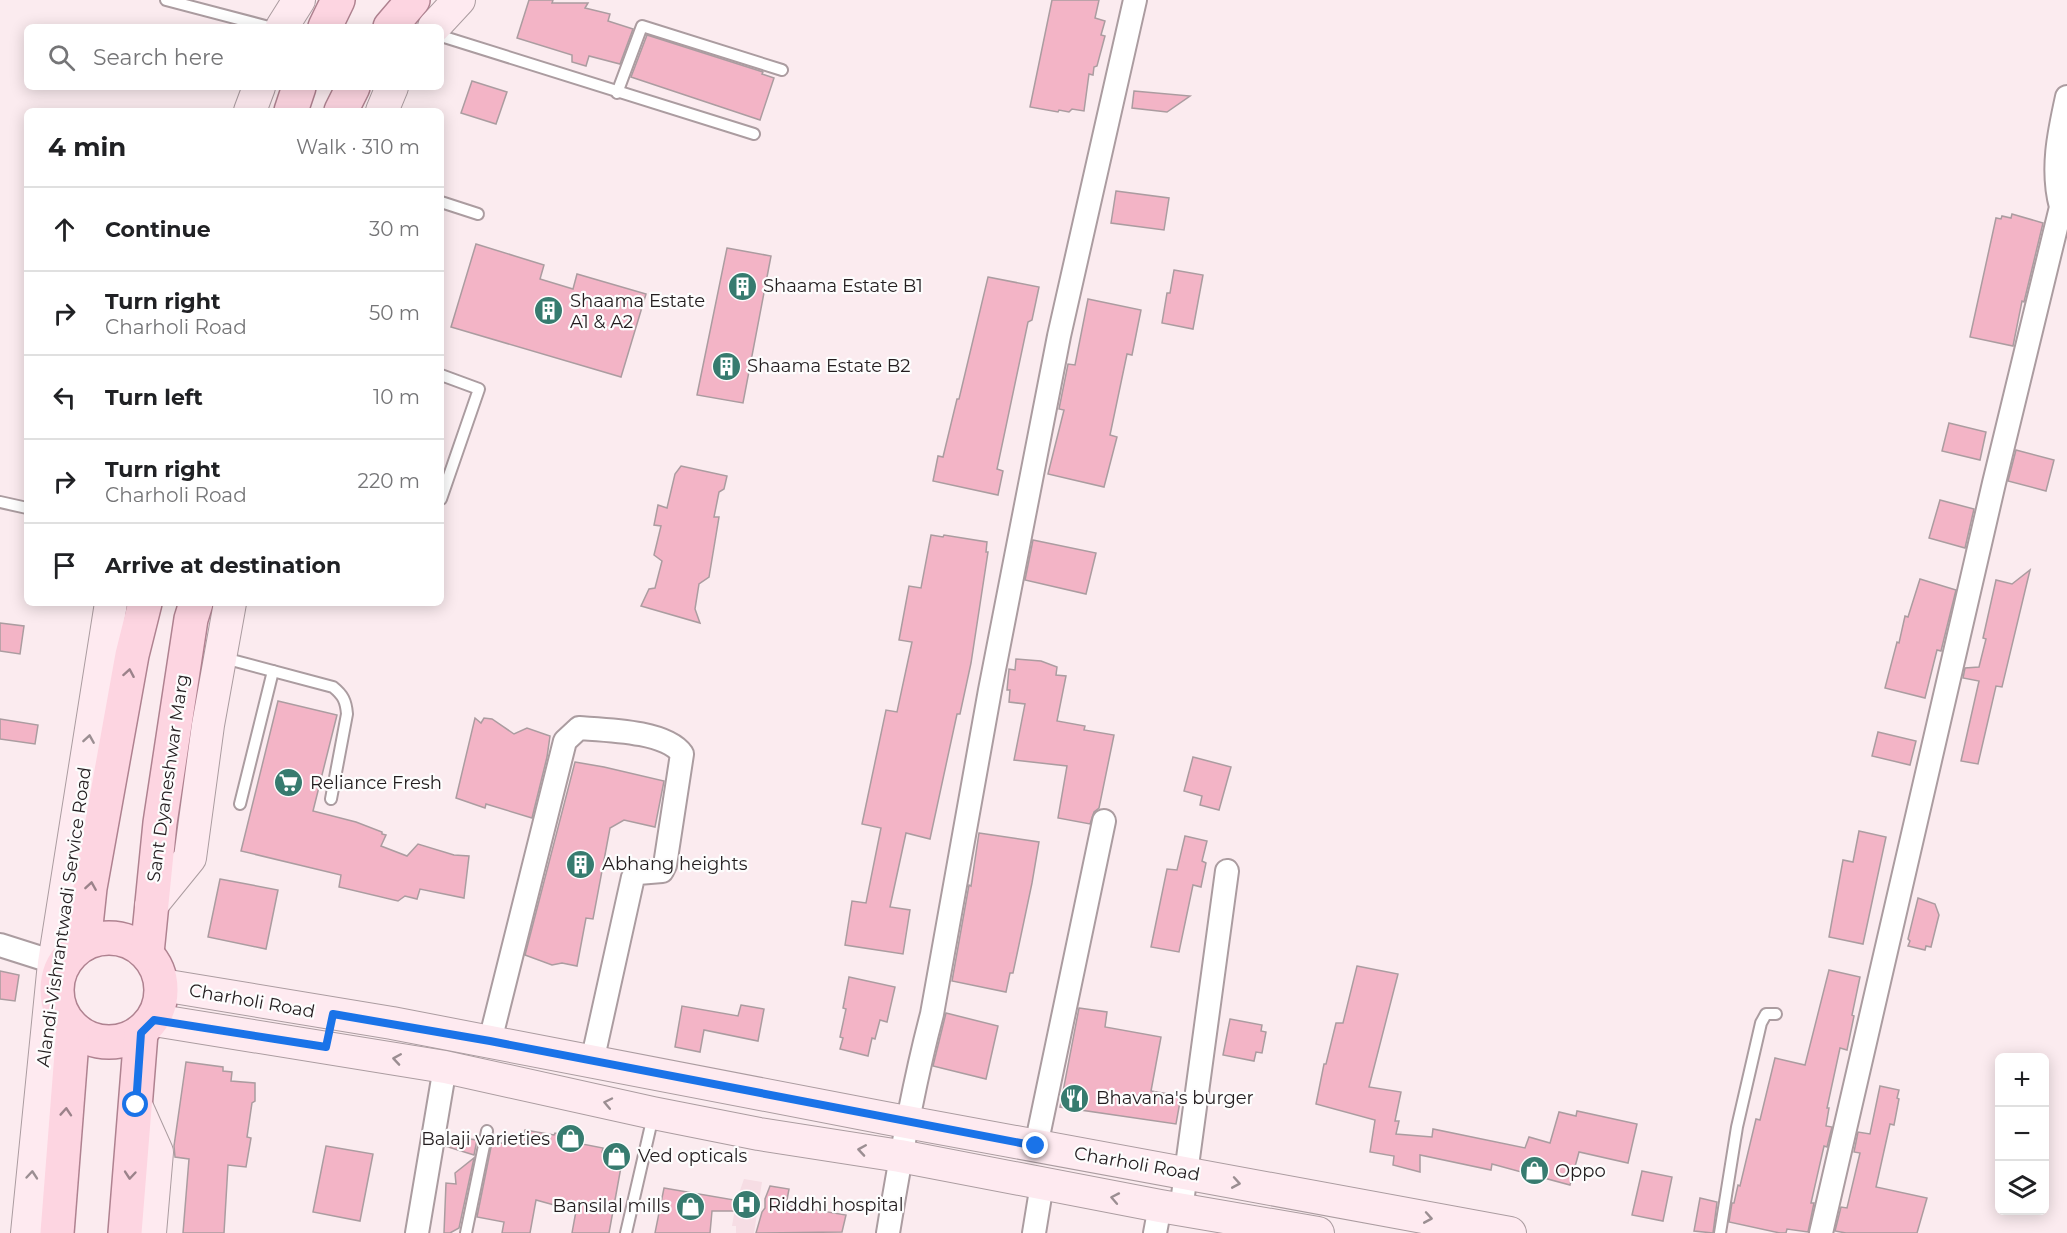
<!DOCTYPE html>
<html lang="en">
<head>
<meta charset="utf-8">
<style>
	:root { --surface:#fff; --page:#f6f6f6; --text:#202124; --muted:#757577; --line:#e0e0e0 }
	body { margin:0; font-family:Montserrat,sans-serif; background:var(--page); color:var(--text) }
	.controls { position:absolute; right:18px; bottom:18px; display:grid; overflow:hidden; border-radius:9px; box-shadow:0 3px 15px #0003 }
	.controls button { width:54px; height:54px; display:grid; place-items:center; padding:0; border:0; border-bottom:2px solid var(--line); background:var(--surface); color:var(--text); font:30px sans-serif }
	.stop { position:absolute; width:18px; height:18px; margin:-14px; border:4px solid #1a73e8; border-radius:50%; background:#fff }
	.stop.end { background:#1a73e8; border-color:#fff; box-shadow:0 2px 6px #0008 }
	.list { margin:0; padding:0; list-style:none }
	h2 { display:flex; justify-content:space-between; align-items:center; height:78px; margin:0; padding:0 24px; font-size:26px }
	h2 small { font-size:20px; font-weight:400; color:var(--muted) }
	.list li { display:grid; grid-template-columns:39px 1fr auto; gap:18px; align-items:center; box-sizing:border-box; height:84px; padding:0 24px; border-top:2px solid var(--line) }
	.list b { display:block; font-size:22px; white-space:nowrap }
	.list p { margin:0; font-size:20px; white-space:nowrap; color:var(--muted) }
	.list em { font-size:20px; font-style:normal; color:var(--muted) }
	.icon { flex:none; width:33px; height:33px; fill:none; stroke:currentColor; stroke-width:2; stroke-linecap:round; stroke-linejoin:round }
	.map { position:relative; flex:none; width:2067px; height:1233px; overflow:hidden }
	.search { position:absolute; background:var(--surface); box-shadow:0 3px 15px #0003; left:24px; top:24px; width:420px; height:66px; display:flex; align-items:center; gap:15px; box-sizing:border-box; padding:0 21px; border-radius:9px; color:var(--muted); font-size:22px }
	.panel { position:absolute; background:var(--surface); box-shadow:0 3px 15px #0003; left:24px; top:108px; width:420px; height:498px; border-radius:9px }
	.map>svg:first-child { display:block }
	.built { fill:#f6dde4 }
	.building { fill:#f3b4c6; stroke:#ab9ca0; stroke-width:1.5 }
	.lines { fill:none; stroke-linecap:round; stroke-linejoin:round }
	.lane-casing { stroke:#ab9ca0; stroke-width:14 }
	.street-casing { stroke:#ab9ca0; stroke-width:26 }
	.secondary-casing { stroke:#ab9ca0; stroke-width:34 }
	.primary-casing { stroke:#af8290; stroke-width:36 }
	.lane { stroke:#fff; stroke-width:10 }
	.street { stroke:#fff; stroke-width:22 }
	.secondary { stroke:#feeaf0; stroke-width:32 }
	.primary { stroke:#fdd5e1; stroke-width:33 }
	.oneway { stroke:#9b828a }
	.oneway2 { stroke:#9b8e92 }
	.route { stroke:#1a73e8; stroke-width:8 }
	.labels { text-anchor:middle; stroke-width:4.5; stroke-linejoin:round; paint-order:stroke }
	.poi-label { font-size:18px; fill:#231d1f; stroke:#fdfdfd; text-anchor:start }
	.street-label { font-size:18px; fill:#231d1f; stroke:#fdfdfd }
</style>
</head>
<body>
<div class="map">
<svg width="2067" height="1233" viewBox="0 0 2067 1233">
	<rect width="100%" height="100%" fill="#fbebef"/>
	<polygon class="built" points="744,1179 762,1182 754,1233 736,1233 736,1226 732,1226 736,1202"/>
	<g class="building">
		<polygon points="529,0 553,0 552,3 588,3 585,8 610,14 608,21 633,29 620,64 589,56 586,66 572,62 572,55 517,38"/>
		<polygon points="1052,0 1099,0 1095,18 1105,21 1101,35 1105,36 1097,66 1094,67 1093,75 1089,74 1084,111 1072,109 1069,112 1059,110 1058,112 1030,107"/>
		<polygon points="647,35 763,72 762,74 774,78 760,120 631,77"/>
		<polygon points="472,81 507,92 496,124 461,113"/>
		<polygon points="1134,91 1190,96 1167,112 1132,108"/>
		<polygon points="1116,191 1169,198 1164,230 1111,223"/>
		<polygon points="2012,214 2043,223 2024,302 2022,301 2013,346 1970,337 1996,218 2001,219 2002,216 2011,218"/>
		<polygon points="476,244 544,265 540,279 573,289 577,274 646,294 621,377 451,327"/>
		<polygon points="727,248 771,256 743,403 697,395"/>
		<polygon points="1174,270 1203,275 1193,329 1162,323 1167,293 1170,293"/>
		<polygon points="988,277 1039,287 1032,320 1028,322 997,469 1003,471 998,495 933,481 938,456 943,457 957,399 959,399"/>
		<polygon points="1088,299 1141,310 1132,355 1127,354 1110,435 1117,437 1104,487 1048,474 1064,410 1059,409 1068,364 1075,365"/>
		<polygon points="1949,423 1986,432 1980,460 1942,451"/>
		<polygon points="2016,450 2054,460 2046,491 2008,481"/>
		<polygon points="681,466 727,476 724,489 719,492 714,517 719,517 709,577 699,584 695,609 700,623 641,606 649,589 655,588 662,561 654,555 661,526 654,525 658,505 667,508 675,474"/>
		<polygon points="1940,500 1974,509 1965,548 1929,538"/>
		<polygon points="931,535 943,537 944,535 987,542 986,552 988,552 971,663 960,714 957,714 930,839 906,833 890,907 910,910 903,954 845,945 852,901 866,903 881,828 862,824 886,710 897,712 912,642 899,640 909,586 921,588"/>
		<polygon points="1033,540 1096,553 1086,594 1025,580"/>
		<polygon points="2030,570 2002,687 1996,686 1978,764 1961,761 1979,681 1963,678 1965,668 1979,667 1986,639 1983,638 1996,580 2012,584"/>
		<polygon points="1920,579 1956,590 1941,651 1937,650 1925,698 1885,688 1897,642 1899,643 1905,616 1908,617"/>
		<polygon points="0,623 24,626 20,654 0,651"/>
		<polygon points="1016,659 1041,661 1057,667 1056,675 1066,676 1057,721 1085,726 1084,730 1114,735 1099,808 1094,812 1090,824 1058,818 1067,766 1014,760 1025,704 1009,702 1010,690 1007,690 1009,669 1015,670"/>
		<polygon points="278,701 337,715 313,811 356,822 382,832 382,834 386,835 381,846 407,856 418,844 454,855 469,856 464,898 420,889 417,899 405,896 398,901 339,887 341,875 241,851"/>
		<polygon points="475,718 481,723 484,718 492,719 514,734 527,728 550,736 547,757 532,818 486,804 485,808 456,798"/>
		<polygon points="0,719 38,725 35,744 0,739"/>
		<polygon points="1878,732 1916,741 1910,765 1872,756"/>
		<polygon points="1193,757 1231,767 1219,810 1200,805 1202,796 1184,791"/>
		<polygon points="575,762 604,767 664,781 655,827 624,820 610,828 593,919 586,918 577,966 562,963 552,965 525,955"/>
		<polygon points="1859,831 1886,837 1863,944 1829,937 1843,860 1853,862"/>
		<polygon points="979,833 1039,842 1032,883 1013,973 1010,973 1006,992 952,981 969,885 971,886"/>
		<polygon points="1185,836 1207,841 1202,861 1206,863 1201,887 1193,885 1179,952 1151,947 1167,869 1177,870"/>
		<polygon points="220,879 278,890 266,949 208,937"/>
		<polygon points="1918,898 1935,904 1939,915 1931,947 1926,946 1925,950 1908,946 1910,941 1908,939"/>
		<polygon points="1357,966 1398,974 1369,1087 1401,1092 1395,1121 1399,1121 1396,1134 1432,1137 1433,1129 1525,1148 1529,1137 1550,1143 1559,1112 1576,1116 1577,1111 1637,1124 1628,1163 1579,1152 1570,1185 1492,1164 1491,1170 1420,1155 1420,1172 1393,1165 1394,1156 1370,1152 1375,1120 1316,1104 1324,1064 1326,1064 1336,1023 1343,1023"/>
		<polygon points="1829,970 1860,977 1852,1015 1854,1016 1847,1050 1840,1048 1827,1108 1829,1108 1826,1126 1832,1127 1827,1147 1824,1146 1811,1203 1814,1203 1808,1232 1787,1229 1786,1233 1780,1233 1729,1222 1732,1203 1734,1203 1738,1185 1740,1186 1756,1119 1760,1120 1775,1058 1805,1065"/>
		<polygon points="0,971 19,975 15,1001 0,999"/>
		<polygon points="849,977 895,987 887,1022 880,1020 875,1039 872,1038 868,1056 840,1049 843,1038 840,1037 846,1009 843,1008"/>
		<polygon points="741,1005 764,1009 758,1041 704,1030 700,1052 675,1047 682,1006 738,1016"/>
		<polygon points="1079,1008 1107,1012 1105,1027 1161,1037 1151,1091 1181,1096 1176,1124 1060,1107"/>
		<polygon points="946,1013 998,1026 986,1079 933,1066"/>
		<polygon points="1230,1019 1262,1025 1261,1031 1266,1032 1262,1053 1256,1052 1254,1061 1223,1055"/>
		<polygon points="186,1062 223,1067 223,1071 232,1072 231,1081 255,1083 255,1101 252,1103 247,1137 251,1138 246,1167 228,1165 224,1233 183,1233 189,1159 175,1157 174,1146"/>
		<polygon points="1880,1086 1899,1090 1897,1098 1899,1099 1894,1125 1890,1124 1876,1187 1927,1198 1917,1233 1846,1233 1835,1231 1841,1207 1847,1208 1860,1153 1854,1152 1858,1132 1870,1134"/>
		<polygon points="525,1130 554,1135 555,1133 583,1140 582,1144 603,1148 602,1152 623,1156 609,1233 572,1233 576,1211 536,1200 530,1233 502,1233 504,1222 477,1217 492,1142 509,1144 510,1139 523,1141"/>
		<polygon points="447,1136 477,1140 474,1155 445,1146"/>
		<polygon points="326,1146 373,1154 360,1221 313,1212"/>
		<polygon points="474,1158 459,1228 450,1233 444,1233 446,1183 456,1184 455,1173"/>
		<polygon points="1642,1171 1672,1177 1663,1221 1632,1215"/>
		<polygon points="770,1186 789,1189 786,1205 846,1215 842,1232 756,1233 762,1212 765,1208 765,1199"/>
		<polygon points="664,1188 746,1202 745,1211 712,1211 710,1233 655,1233"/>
		<polygon points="1700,1198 1717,1202 1713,1233 1694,1231"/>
	</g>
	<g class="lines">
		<defs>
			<g id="lane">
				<polyline points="166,0 269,27"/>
				<polyline points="441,36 754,134"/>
				<polyline points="617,93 642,26 782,70"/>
				<polyline points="441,202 478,214"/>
				<polyline points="441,375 479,389 441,499"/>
				<polyline points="0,502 27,508"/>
				<path d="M224,658L333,687C343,695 346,701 347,714L331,799"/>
				<polyline points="240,804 273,671"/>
				<polyline points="466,1233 487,1131"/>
				<polyline points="626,1233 653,1116"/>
				<polyline points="1720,1233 1737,1127 1761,1023 1766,1014 1776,1014"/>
			</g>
			<g id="street">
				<polyline points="0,945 63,965"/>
				<path d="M490,1041L565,741L579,728C606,730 666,731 682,754L665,865L662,871L638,873L633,877L592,1062"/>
				<polyline points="1036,1146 1104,821"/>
				<polyline points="1181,1210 1227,871"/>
				<polyline points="417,1233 445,1067"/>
				<path d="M888,1233C900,1159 913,1086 932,1014L990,690L1059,336L1135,0"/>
				<polyline points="1034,1233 1042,1184"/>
				<polyline points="1155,1233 1160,1206"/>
				<path d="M1821,1233L1994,483L2061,207C2051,170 2059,133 2067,97"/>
			</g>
			<g id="secondary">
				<polyline points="282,27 299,0"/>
				<polyline points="434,27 459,0"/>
				<polyline points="250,111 259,87"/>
				<polyline points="382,111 392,87"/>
				<polyline points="151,906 190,858 208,725 230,603"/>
				<polyline points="162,985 392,1023 885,1118 1510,1233"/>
				<polyline points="154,1020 445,1067 653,1113 759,1134 900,1156 1160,1206 1318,1233"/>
				<polyline points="136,1105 157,1152 150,1233"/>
				<polyline points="27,1233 54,963 111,603"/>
			</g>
			<g id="primary">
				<polyline points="325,27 338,0"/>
				<polyline points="390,27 413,0"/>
				<polyline points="291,111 299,87"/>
				<polyline points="341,111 353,87"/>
				<circle cx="109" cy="990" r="52"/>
				<polyline points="84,944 90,888 132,655 145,603"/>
				<polyline points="147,953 160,823 191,619 196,603"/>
				<polyline points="57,1233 73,1028"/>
				<polyline points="125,1233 141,1033"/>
			</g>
		</defs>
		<use href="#lane" class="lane-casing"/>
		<use href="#street" class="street-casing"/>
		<use href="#secondary" class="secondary-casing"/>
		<use href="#primary" class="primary-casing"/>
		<use href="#lane" class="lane"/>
		<use href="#street" class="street"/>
		<use href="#secondary" class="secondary"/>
		<use href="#primary" class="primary"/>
	</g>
	<defs><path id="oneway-chevron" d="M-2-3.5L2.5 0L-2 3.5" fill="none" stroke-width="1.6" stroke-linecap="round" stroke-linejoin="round" transform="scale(1.5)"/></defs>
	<g class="oneway">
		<use href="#oneway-chevron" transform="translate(129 673) rotate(-80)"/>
		<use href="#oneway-chevron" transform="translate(91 886) rotate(-81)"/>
		<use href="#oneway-chevron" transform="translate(66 1112) rotate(-86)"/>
		<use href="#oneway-chevron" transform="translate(130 1175) rotate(95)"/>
	</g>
	<g class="oneway2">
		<use href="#oneway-chevron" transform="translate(89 739) rotate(-81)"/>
		<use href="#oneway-chevron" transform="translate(397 1059) rotate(-171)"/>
		<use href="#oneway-chevron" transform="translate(608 1103) rotate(-168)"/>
		<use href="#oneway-chevron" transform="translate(862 1150) rotate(-171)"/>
		<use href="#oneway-chevron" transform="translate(32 1175) rotate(-85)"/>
		<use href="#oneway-chevron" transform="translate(1236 1183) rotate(10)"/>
		<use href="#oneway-chevron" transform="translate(1115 1198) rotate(-169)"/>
		<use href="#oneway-chevron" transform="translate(1428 1218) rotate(10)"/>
	</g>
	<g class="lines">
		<polyline class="route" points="136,1105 141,1033 154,1020 326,1047 333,1014 490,1041 1036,1146"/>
	</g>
	<defs>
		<symbol id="building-disc" viewBox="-11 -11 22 22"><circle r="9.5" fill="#377b6f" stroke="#fdfdfd"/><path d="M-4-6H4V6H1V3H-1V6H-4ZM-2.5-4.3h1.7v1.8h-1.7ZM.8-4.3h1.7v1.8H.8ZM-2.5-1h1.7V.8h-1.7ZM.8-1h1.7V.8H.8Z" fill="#fff"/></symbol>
		<symbol id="supermarket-disc" viewBox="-11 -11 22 22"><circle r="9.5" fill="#377b6f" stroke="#fdfdfd"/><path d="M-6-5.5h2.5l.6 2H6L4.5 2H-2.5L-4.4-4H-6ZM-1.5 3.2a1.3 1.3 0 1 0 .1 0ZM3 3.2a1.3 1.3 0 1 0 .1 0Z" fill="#fff"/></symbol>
		<symbol id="restaurant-disc" viewBox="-11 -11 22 22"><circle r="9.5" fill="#377b6f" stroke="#fdfdfd"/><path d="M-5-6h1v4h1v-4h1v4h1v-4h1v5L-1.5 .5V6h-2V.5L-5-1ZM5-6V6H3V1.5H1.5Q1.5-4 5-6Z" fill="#fff"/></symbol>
		<symbol id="shop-disc" viewBox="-11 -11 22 22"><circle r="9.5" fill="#377b6f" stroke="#fdfdfd"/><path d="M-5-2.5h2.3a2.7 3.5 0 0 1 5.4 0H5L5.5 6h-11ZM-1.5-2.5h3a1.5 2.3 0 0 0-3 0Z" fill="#fff"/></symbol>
		<symbol id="hospital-disc" viewBox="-11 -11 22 22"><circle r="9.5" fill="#377b6f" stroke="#fdfdfd"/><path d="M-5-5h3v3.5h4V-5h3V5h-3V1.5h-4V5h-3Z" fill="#fff"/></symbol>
	</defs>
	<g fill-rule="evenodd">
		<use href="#building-disc" x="726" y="270" width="33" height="33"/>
		<use href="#building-disc" x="532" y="294" width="33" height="33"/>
		<use href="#building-disc" x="710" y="350" width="33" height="33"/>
		<use href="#supermarket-disc" x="272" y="766" width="33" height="33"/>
		<use href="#building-disc" x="564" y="848" width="33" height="33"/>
		<use href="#restaurant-disc" x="1058" y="1082" width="33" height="33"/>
		<use href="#shop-disc" x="554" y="1122" width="33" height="33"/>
		<use href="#shop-disc" x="600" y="1140" width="33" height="33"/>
		<use href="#shop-disc" x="1518" y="1154" width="33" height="33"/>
		<use href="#hospital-disc" x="730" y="1188" width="33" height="33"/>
		<use href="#shop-disc" x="674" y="1190" width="33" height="33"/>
	</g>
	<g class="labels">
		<g class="poi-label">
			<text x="763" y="292">Shaama Estate B1</text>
			<text x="570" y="307">Shaama Estate<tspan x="570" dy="21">A1 &amp; A2</tspan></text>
			<text x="747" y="372">Shaama Estate B2</text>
			<text x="310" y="789">Reliance Fresh</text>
			<text x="602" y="870">Abhang heights</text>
			<text x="1096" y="1104">Bhavana's burger</text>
			<text x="550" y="1145" text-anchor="end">Balaji varieties</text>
			<text x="638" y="1162">Ved opticals</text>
			<text x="1555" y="1177">Oppo</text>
			<text x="768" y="1211">Riddhi hospital</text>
			<text x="670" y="1212" text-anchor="end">Bansilal mills</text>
		</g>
		<g class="street-label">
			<text transform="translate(168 778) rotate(-82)" y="6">Sant Dyaneshwar Marg</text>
			<text transform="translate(64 917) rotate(-82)" y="6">Alandi-Vishrantwadi Service Road</text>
			<text transform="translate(252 1001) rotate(10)" y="6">Charholi Road</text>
			<text transform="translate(1137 1164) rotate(10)" y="6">Charholi Road</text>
		</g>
	</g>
</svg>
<div class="controls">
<button>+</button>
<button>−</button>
<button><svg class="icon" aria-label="layers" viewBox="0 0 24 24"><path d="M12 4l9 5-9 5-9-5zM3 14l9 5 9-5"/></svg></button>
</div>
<div class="stop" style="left:136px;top:1105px"></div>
<div class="stop end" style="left:1036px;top:1146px"></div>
<div class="search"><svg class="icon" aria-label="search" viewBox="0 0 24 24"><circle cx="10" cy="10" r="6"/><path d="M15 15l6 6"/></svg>Search here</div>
<section class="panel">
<h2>4 min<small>Walk · 310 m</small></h2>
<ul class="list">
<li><svg class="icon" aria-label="ahead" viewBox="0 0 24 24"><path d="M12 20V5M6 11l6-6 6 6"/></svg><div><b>Continue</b></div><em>30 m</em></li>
<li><svg class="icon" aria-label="right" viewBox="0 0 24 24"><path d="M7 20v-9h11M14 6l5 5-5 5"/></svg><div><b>Turn right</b><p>Charholi Road</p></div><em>50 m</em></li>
<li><svg class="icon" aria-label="left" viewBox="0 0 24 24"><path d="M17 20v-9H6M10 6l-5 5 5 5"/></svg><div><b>Turn left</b></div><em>10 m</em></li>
<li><svg class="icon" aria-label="right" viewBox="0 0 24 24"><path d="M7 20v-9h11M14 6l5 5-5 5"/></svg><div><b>Turn right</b><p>Charholi Road</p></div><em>220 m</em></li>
<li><svg class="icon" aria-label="arrive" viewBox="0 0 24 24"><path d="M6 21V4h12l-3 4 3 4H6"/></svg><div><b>Arrive at destination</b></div></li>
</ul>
</section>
</div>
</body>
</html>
